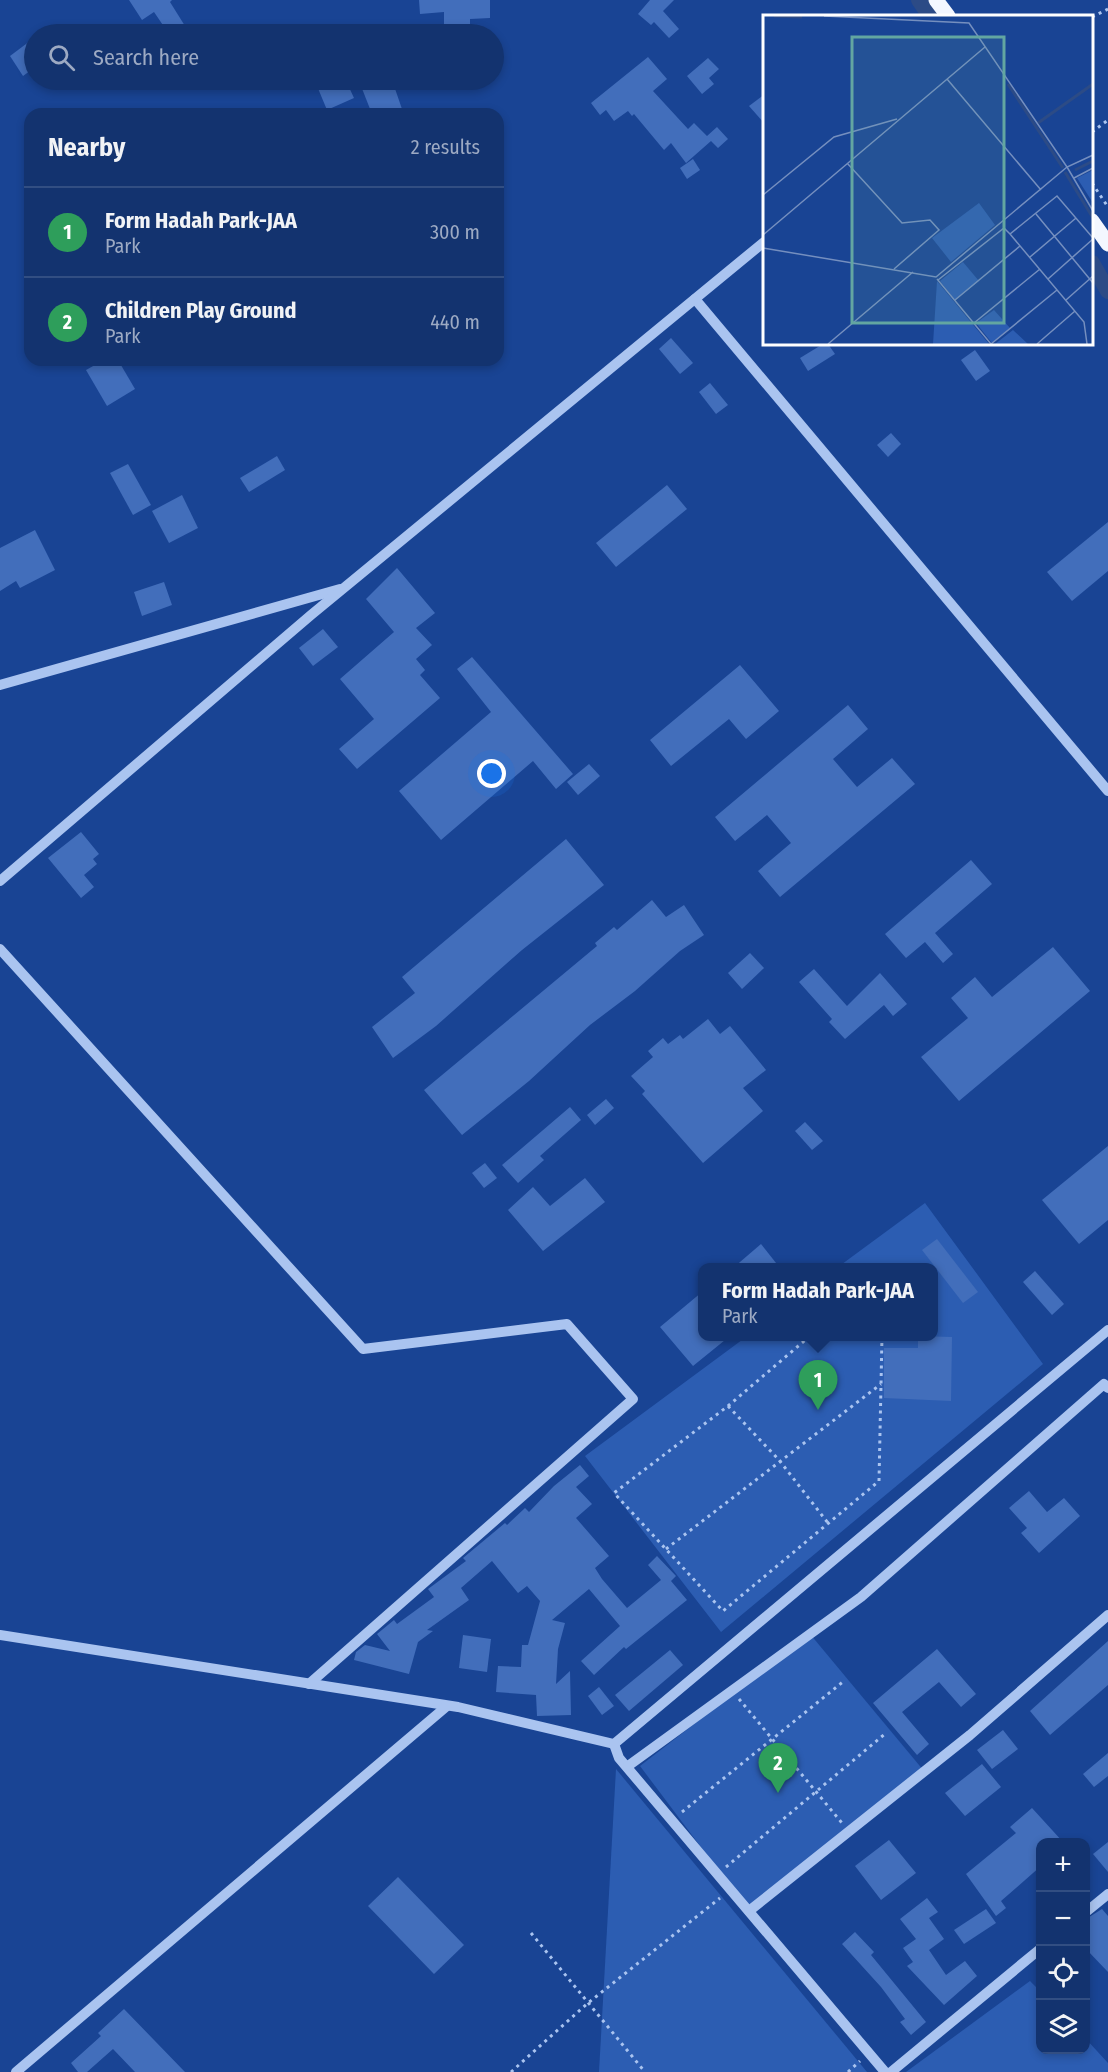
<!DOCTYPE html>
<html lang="en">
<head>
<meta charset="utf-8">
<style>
	:root { --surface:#13336f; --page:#1c3b74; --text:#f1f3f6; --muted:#9daac3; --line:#324e82; --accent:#8c9099 }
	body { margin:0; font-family:"Fira Sans Condensed",sans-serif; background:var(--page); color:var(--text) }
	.controls { position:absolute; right:18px; bottom:18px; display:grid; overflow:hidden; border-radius:12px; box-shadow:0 3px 9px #0003 }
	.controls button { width:54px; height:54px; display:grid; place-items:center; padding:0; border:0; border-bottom:2px solid var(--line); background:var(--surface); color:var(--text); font:30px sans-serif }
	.you { position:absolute; left:492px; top:774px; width:21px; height:21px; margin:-15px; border:4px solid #fff; border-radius:50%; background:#1a73e8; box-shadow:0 0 0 9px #1a73e833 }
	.badge { display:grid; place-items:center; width:39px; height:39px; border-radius:50%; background:var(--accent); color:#fff; font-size:20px; font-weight:700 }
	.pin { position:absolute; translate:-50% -50px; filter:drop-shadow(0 2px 3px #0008) }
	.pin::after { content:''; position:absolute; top:32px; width:21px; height:18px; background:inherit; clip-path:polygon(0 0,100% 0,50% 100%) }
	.popup { position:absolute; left:698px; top:1263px; width:240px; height:78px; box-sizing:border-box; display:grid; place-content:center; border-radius:12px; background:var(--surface); filter:drop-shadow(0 2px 4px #0005); font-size:20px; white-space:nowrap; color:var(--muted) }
	.popup b { font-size:22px; color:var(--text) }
	.popup::after { content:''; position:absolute; left:50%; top:100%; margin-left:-12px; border:12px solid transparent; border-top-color:var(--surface) }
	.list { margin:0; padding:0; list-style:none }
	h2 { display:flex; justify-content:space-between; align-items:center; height:78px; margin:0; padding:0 24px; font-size:26px }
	h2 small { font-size:20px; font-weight:400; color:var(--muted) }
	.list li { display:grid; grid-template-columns:39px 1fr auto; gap:18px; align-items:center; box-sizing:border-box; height:90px; padding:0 24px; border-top:2px solid var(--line) }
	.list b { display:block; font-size:22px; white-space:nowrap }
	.list p { margin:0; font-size:20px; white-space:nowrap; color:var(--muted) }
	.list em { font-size:20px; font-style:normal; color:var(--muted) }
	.icon { flex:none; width:33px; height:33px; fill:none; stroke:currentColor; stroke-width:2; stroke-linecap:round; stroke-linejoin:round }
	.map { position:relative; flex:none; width:1108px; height:2072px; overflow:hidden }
	.search { position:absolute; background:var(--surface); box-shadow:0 3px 9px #0003; left:24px; top:24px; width:480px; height:66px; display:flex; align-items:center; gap:15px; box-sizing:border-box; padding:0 21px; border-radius:33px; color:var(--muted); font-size:22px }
	.panel { position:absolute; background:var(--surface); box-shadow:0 3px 9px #0003; left:24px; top:108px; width:480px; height:258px; border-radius:18px }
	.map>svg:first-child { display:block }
	.green { fill:#2c5db2 }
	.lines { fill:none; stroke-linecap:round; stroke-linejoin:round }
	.canal { stroke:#2c4b86; stroke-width:16 }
	.building { fill:#426ebb }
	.path { stroke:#aac4f0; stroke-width:3; stroke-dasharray:3 4.5; stroke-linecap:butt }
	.minor { stroke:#aac4f0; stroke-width:10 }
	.major { stroke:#f3f7ff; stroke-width:15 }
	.inset-river { fill:none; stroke:#2c4b86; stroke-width:3 }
	.inset-road { fill:none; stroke:#758fbf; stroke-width:1.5 }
	.view { fill:#63a6a1; fill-opacity:0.15; stroke:#63a6a1; stroke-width:3 }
	.inset-edge { fill:none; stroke:#fff; stroke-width:3 }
</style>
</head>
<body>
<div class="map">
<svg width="1108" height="2072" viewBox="0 0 1108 2072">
	<rect width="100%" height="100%" fill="#194494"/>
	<g class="green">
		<polygon points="925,1203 1043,1364 721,1632 585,1456 746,1337 934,1336 934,1268 838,1267"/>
		<polygon points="810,1634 924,1771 749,1911 640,1766"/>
		<polygon points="616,1769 867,2072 599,2072"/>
		<polygon points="1030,1981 1040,1991 1040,2050 1086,2050 1086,2039 1108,2063 1108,2072 906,2072"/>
	</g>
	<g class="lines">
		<g class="canal">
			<polyline points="919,0 930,16"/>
			<polyline points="1092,263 1108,291"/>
		</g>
	</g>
	<g class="building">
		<polygon points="129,0 172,0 170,2 190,34 169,34 154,12 142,20"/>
		<polygon points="419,0 490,0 490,18 470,19 470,33 444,34 444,12 420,14"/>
		<polygon points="650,0 674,0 663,11 679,29 669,38 654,22 651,25 638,14"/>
		<polygon points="34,38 34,68 23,76 10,56"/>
		<polygon points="648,57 667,79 653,91 688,129 694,123 707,136 717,127 728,139 718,148 711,141 686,163 671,143 664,150 634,114 632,116 628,111 614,121 606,110 600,115 591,103"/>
		<polygon points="708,58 719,69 709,78 714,84 702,94 687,76"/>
		<polygon points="331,80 336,80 340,88 348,85 354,98 327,110 317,86"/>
		<polygon points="378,80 392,80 402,109 388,114 372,114 361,86"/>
		<polygon points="765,94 765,124 749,106"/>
		<polygon points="693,159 700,170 687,179 680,168"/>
		<polygon points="671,338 693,363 680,374 659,349"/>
		<polygon points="823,344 828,344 835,354 808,371 800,358"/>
		<polygon points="975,350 990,371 976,381 961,360"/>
		<polygon points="104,360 118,360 135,389 107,406 86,370"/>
		<polygon points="710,383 728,405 716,414 699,392"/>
		<polygon points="891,433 901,444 888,457 877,445"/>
		<polygon points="277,456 285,470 249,492 240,478"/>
		<polygon points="128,464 151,505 133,515 110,473"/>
		<polygon points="667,485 687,509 616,567 596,543"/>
		<polygon points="182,495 198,528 169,543 152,511"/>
		<polygon points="1108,522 1108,571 1072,601 1047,572"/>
		<polygon points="35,530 55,570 20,588 16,581 0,591 0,548"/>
		<polygon points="397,568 435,613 416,628 432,645 416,659 425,670 420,675 440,698 357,769 339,749 374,719 340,679 394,632 366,599"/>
		<polygon points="164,582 172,605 142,616 134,592"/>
		<polygon points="323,629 338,647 313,666 299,648"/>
		<polygon points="472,657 573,774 556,789 533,761 441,840 399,791 491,712 457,669"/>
		<polygon points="740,665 779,711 746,739 729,719 671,766 650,740"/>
		<polygon points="848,705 868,729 833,759 857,787 892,758 915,784 780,897 758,871 791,843 767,815 735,841 715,817"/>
		<polygon points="589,764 600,776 578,795 567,782"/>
		<polygon points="81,832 99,854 93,859 97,864 84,875 94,887 81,898 48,858"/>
		<polygon points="566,839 604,885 522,950 436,1026 393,1058 372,1027 415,993 402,977"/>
		<polygon points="971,860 992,884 935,933 953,954 943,963 925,942 906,958 885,934"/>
		<polygon points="652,900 666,917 684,905 704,935 680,951 635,991 590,1025 529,1081 462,1135 424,1090 597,946 595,943 614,927 617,930"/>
		<polygon points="1053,947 1090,991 959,1101 921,1057 968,1018 951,998 975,977 992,997"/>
		<polygon points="750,953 764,968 742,989 728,973"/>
		<polygon points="814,969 847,1006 880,973 907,1004 893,1016 884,1005 845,1039 829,1022 832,1019 799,982"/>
		<polygon points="708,1019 720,1034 730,1026 766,1070 743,1088 763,1111 703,1163 642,1094 645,1091 631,1076 653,1057 648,1051 663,1038 668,1044 680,1035 683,1039"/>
		<polygon points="606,1099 614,1108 595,1125 587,1115"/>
		<polygon points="570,1107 581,1120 540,1156 544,1160 518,1183 502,1165"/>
		<polygon points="805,1122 823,1141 812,1150 795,1131"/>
		<polygon points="1108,1146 1108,1220 1079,1244 1042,1200"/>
		<polygon points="485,1163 497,1178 484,1188 472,1173"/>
		<polygon points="585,1178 605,1202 543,1251 508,1210 533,1187 550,1206"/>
		<polygon points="937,1239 978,1292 963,1303 922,1250"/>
		<polygon points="761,1244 780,1268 733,1268"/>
		<polygon points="1035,1271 1064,1304 1052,1315 1023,1282"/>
		<polygon points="702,1292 702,1336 730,1336 693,1366 660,1327"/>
		<polygon points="918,1336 952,1337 951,1401 884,1398 884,1348 918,1348"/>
		<polygon points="580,1465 589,1476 576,1487 592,1504 576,1518 609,1556 595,1568 602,1579 627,1608 661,1580 648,1565 657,1556 676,1576 671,1581 687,1600 626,1649 624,1647 594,1675 581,1661 620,1626 589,1589 552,1620 565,1623 558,1649 556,1684 570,1671 571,1715 537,1716 536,1695 496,1692 498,1666 521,1667 522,1645 528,1645 540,1601 527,1586 518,1593 492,1561 461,1588 469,1600 427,1630 433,1631 418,1642 409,1674 354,1660 356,1652 365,1645 390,1651 377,1634 394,1620 397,1624 434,1597 428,1589 466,1561 463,1558 505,1523 507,1525 525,1508 529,1512 554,1486"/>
		<polygon points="1029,1491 1047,1512 1064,1498 1080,1516 1039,1553 1021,1533 1027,1528 1009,1508"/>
		<polygon points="463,1635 491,1639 487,1672 459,1668"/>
		<polygon points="1108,1641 1108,1685 1050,1735 1030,1711"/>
		<polygon points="937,1649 976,1694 961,1707 939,1682 902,1712 929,1744 917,1755 873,1703"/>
		<polygon points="670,1650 683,1665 629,1711 615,1695"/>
		<polygon points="599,1687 614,1706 602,1715 588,1696"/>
		<polygon points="1003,1730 1018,1749 992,1769 977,1750"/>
		<polygon points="1108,1753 1108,1776 1094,1787 1083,1774"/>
		<polygon points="982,1764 1001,1787 965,1816 945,1793"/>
		<polygon points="1032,1808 1063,1842 1041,1842 1041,1866 1001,1901 1006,1908 996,1916 966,1874 1016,1833 1010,1827"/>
		<polygon points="889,1840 916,1873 881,1900 855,1866"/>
		<polygon points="1108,1842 1108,1872 1093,1854"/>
		<polygon points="398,1877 464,1945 434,1974 368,1906"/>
		<polygon points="927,1898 938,1912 929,1918 944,1939 929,1950 946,1975 965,1961 977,1976 944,2005 907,1966 913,1962 903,1948 916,1939 900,1919"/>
		<polygon points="986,1909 996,1923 964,1944 954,1930"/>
		<polygon points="1102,1909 1108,1916 1108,1972 1086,1949 1086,1919"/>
		<polygon points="855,1932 874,1952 871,1955 926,2022 911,2035 900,2022 905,2019 881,1987 842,1944"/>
		<polygon points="124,2009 185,2072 135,2072 113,2049 87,2072 78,2072 71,2063 101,2036 98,2033"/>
	</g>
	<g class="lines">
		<g class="path">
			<polyline points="1092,17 1108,9"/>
			<polyline points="1092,132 1108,120"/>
			<polyline points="1092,183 1108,207"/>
			<polyline points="810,1336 728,1406 614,1493 723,1611 879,1481 882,1336"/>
			<polyline points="728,1406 779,1460 828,1523"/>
			<polyline points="666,1549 881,1384"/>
			<polyline points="739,1699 842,1823"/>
			<polyline points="682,1812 844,1681"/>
			<polyline points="726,1867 886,1733"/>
			<polyline points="531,1933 645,2072"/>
			<polyline points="511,2072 588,2003 720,1898"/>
			<polyline points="848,2072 860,2061"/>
		</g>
		<g class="minor">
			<polyline points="695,299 1108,791"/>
			<polyline points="0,685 340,589"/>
			<polyline points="0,881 311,615 764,242"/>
			<polyline points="0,949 363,1349 567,1324 633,1399 309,1684"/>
			<polyline points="0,1635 458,1707 614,1744 1108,1330"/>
			<polyline points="614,1744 619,1758 885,2072"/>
			<polyline points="628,1766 861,1597 1104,1384 1108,1388"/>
			<polyline points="749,1911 970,1735 1108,1615"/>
			<polyline points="1086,1912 1108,1894"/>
			<polyline points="16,2072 447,1706"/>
			<polyline points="891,2072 1040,1949"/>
		</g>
		<g class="major">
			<polyline points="936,0 948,16"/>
			<polyline points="1092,221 1108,244"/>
		</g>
	</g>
	<g transform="translate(763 15)">
		<rect width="330" height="330" fill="#194494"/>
		<path d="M330,155V188L314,163ZM216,188L232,210L188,247L169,223ZM200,247L216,266L192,285L177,266ZM174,266L226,329H170ZM231,295L247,313L229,328L213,308ZM250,315L265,329H232Z" fill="#2c5db2"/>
		<path class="inset-river" d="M11,1L39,2M245,69L300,153M275,108L330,69M312,155L330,146M302,157L330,203"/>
		<path class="inset-road" d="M61,1L206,8L304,152M184,64L278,175M330,140L304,152L330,196M84,148L139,208L167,205L176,215L131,254M311,163L330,153M0,180L71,122L134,104M273,199L330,268M247,219L321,307L324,329M0,220L222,32M0,233L173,262L304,152M267,242L313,203M174,264L228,329M285,264L330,224M175,265L241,213L247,219L294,181L330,223M192,285L257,231M303,285L330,261M211,308L277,254M65,329L150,257M228,329L294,275M274,329L312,296"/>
		<path class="view" d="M89,22H241V308H89Z"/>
		<rect width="330" height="330" class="inset-edge"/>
	</g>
</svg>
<div class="controls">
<button>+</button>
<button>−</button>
<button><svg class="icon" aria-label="locate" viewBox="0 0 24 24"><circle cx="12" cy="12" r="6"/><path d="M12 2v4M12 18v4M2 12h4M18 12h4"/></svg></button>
<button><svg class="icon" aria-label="layers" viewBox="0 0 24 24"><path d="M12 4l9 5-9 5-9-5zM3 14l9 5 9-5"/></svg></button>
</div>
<div class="you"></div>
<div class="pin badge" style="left:818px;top:1410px;background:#2e9e5b">1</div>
<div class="popup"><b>Form Hadah Park-JAA</b>Park</div>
<div class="pin badge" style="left:778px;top:1793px;background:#2e9e5b">2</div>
<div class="search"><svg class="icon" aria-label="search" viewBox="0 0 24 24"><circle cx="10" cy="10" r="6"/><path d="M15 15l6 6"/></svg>Search here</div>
<section class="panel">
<h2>Nearby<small>2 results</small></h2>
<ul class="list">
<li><span class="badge" style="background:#2e9e5b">1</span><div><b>Form Hadah Park-JAA</b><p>Park</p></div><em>300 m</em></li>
<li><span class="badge" style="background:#2e9e5b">2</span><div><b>Children Play Ground</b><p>Park</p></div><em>440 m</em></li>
</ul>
</section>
</div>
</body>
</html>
